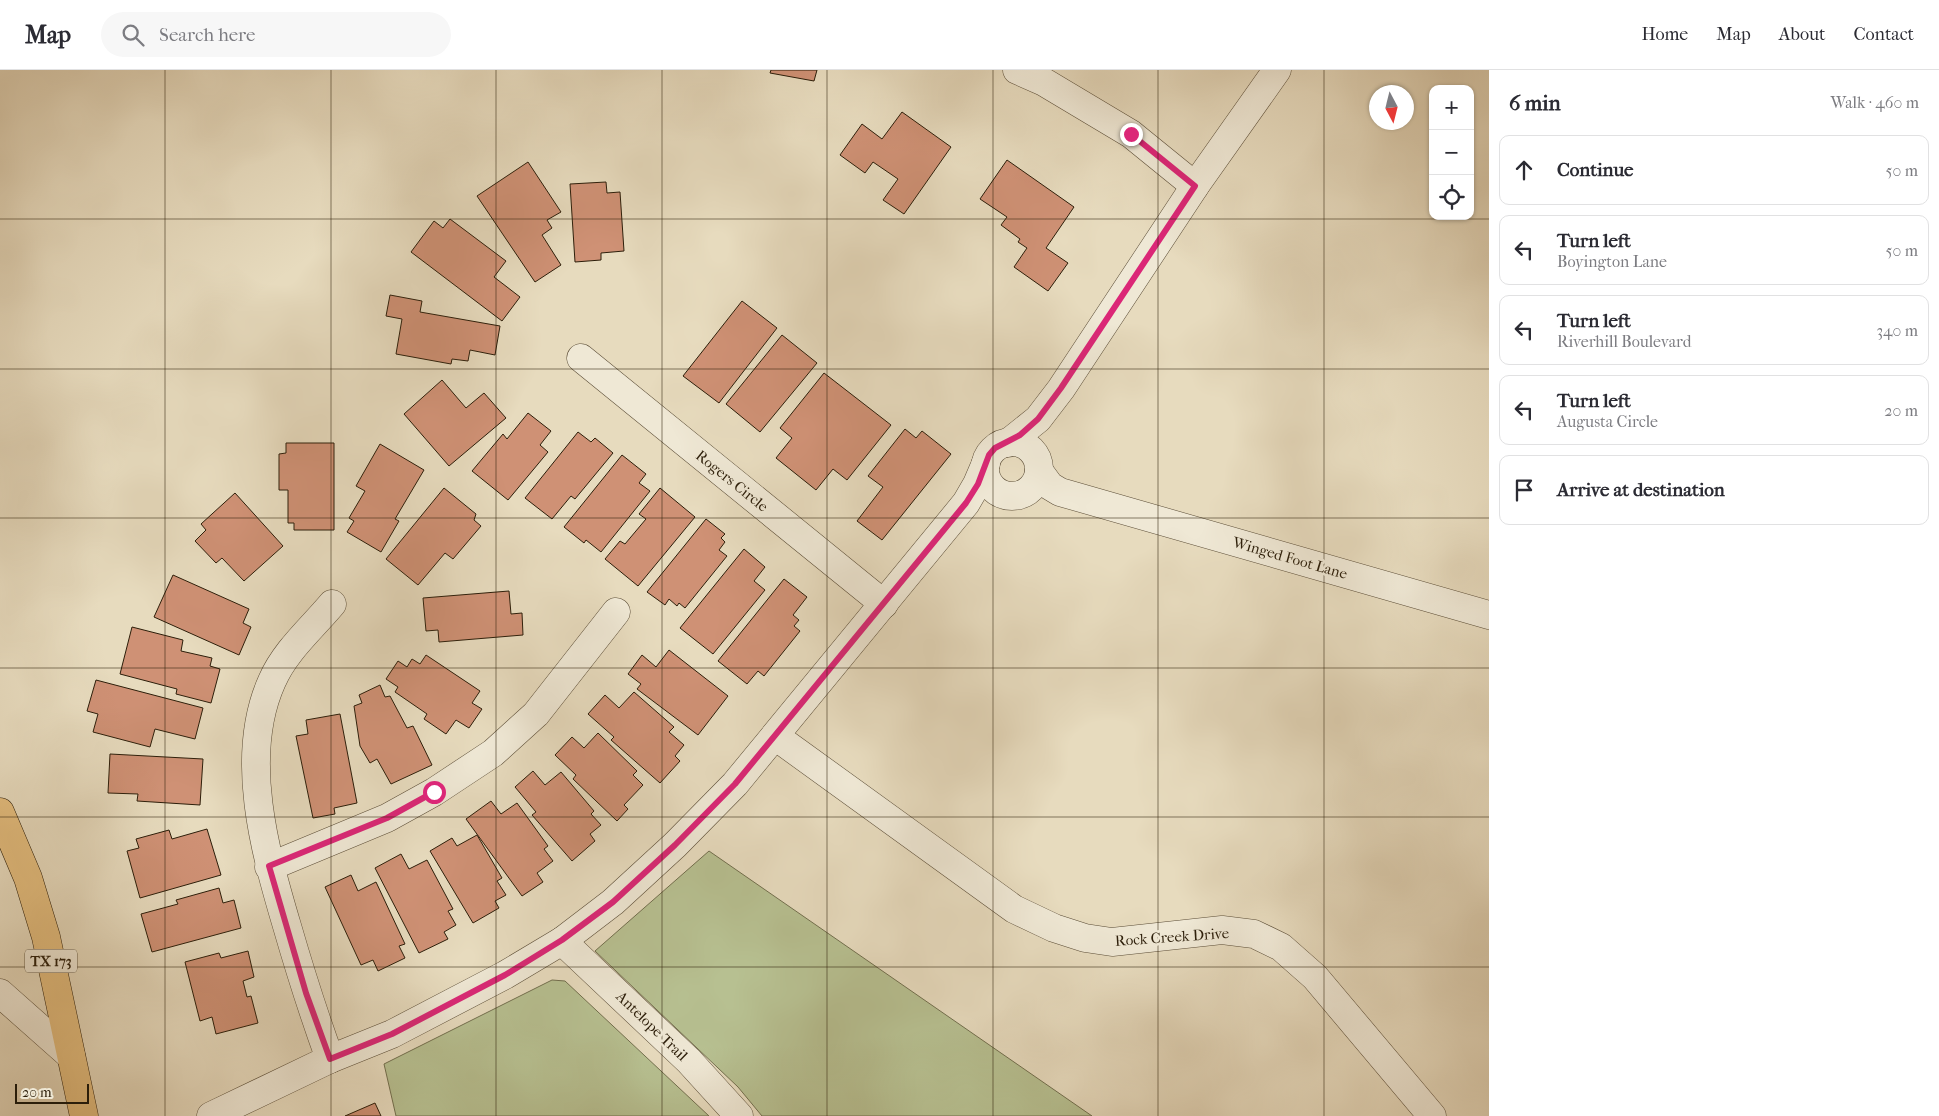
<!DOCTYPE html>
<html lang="en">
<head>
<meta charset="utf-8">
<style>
	:root { --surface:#fff; --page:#f7f7f7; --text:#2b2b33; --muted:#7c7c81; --line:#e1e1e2 }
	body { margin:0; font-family:"IM FELL French Canon",serif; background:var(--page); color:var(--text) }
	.controls { position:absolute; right:15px; top:15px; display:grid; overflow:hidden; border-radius:10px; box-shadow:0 1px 4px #0004 }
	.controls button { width:45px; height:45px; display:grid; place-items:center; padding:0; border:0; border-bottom:1px solid var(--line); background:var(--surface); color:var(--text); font:25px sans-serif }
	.compass { position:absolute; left:1369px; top:15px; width:45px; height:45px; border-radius:50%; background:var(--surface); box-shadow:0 1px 4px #0004; rotate:173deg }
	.scale { position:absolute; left:15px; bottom:12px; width:74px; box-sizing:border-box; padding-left:5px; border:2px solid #2c1e0a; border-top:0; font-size:14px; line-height:18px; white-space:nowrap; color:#2c1e0a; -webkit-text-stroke:4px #efe8d5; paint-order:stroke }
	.stop { position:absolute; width:15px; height:15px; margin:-11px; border:4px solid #db2777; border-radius:50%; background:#fff }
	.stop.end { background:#db2777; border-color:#fff; box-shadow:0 1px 5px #0008 }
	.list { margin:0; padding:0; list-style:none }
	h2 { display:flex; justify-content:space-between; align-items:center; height:65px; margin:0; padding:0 20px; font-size:21px }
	h2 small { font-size:16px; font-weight:400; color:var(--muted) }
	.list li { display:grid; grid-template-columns:32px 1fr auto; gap:15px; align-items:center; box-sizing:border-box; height:70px; margin:0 10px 10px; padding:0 10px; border:1px solid var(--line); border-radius:10px }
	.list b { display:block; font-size:19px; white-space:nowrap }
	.list p { margin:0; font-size:16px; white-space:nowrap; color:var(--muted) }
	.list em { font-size:16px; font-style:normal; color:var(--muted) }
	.icon { flex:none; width:28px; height:28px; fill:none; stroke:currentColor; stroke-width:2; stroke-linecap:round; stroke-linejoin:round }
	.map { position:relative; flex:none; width:1489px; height:1046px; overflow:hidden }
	header { display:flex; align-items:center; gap:30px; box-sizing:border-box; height:70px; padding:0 25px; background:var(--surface); border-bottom:1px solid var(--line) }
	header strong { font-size:24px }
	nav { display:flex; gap:28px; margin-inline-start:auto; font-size:18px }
	.search { width:350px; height:45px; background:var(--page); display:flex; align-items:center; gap:12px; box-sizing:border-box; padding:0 18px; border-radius:28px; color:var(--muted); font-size:19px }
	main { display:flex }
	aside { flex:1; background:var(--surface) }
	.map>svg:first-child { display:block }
	.green { fill:#b7c091; stroke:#726f4e }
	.building { fill:#cf9175; stroke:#2c1e0a }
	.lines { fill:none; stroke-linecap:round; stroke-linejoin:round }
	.minor-casing { stroke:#5b4d37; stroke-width:29 }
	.major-casing { stroke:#2c1e0a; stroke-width:29 }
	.minor { stroke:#efe8d5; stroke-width:28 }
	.major { stroke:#e4be7f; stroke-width:28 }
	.route { stroke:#db2777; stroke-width:6 }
	.grid { fill:none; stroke:#2c1e0a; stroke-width:1; stroke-opacity:0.55 }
	.labels { text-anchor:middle; stroke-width:5; stroke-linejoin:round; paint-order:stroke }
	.shield { fill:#efe8d5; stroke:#665b47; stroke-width:1 }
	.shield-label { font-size:14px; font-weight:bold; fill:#2c1e0a }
	.street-label { font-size:15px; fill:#2c1e0a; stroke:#efe8d5 }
</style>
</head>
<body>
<header>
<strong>Map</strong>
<div class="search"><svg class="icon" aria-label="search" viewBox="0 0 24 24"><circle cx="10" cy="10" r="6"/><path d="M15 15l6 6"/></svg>Search here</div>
<nav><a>Home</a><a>Map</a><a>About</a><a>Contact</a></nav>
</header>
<main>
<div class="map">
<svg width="1489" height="1046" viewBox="0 0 1489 1046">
	<rect width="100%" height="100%" fill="#e7dbbe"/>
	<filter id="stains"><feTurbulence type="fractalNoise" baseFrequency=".004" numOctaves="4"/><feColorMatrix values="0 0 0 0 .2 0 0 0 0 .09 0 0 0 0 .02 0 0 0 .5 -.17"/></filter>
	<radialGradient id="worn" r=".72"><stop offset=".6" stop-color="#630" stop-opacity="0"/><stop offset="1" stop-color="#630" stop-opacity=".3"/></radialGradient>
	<g class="green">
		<polygon points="709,781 1092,1046 762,1046 738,1017 595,881"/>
		<polygon points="552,910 565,911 709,1046 396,1046 384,994"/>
	</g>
	<g class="building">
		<polygon points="771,0 817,0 814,11 770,3"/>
		<polygon points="902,42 951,77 904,144 883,130 898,109 873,92 865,103 840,85 862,54 882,69"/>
		<polygon points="1007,90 1074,137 1046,178 1068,193 1048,221 1014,197 1027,178 1018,172 1020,169 1001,155 1007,147 980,129"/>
		<polygon points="528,92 561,142 547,150 552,158 542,165 561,195 535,212 477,126"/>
		<polygon points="606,112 607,123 620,122 624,181 601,183 601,190 575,192 570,114"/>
		<polygon points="450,149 506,191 494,207 520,227 502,251 411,182 434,151 443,158"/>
		<polygon points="390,225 422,231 420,242 500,256 495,285 470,280 468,291 452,289 451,294 396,284 402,249 386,246"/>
		<polygon points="742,231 777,258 719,333 683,306"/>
		<polygon points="782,265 817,293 760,362 726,334"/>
		<polygon points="824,303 891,355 847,410 833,399 816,420 776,388 792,368 780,358"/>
		<polygon points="442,310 466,338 484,323 506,348 449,396 404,344"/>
		<polygon points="528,343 551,361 540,375 548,382 508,430 472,401 503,364 507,369"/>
		<polygon points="905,359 916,368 922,361 951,384 882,470 857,451 883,417 868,406"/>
		<polygon points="578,362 591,372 595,368 613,383 575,429 571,426 552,449 525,428"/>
		<polygon points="286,373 334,373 334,460 294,460 294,453 288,453 288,420 279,420 279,384 286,383"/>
		<polygon points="380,374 424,400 395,449 399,451 381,482 347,462 354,451 349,448 365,421 356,416"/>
		<polygon points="622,385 646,404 639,413 650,421 601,482 586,470 584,473 564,457"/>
		<polygon points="444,418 476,444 474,450 481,456 453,489 445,483 418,515 386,489"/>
		<polygon points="660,418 695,447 638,516 605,489 620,471 625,474 646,449 639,444"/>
		<polygon points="235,423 283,476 244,511 222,488 216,493 195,471 206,460 201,454"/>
		<polygon points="706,449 725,464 721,468 725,472 719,480 727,486 685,538 679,533 677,536 669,529 665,535 647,522"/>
		<polygon points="744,479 765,497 754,511 765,520 713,584 680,558"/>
		<polygon points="173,505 249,539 243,553 251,557 239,585 154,547"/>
		<polygon points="784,509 807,527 793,545 799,550 794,556 800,561 764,606 758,601 747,614 718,591"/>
		<polygon points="509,521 511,544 522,543 523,565 439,572 438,560 426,561 423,528"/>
		<polygon points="132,557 183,570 181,581 212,588 210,596 220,599 211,633 176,624 177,619 120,604"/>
		<polygon points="669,580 728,626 698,665 637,619 641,614 628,604 642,585 656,597"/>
		<polygon points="426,585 480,621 472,633 482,639 469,658 456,650 446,664 424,649 427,644 395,622 398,617 386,609 398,591 407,597 412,589 420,594"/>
		<polygon points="96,610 203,638 195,669 155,659 150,677 93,662 98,644 87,641"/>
		<polygon points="380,615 385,627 390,626 407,658 413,656 432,695 391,714 377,689 370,693 360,676 354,636 362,633 359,625"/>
		<polygon points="634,622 674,657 669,662 684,675 675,686 680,691 660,713 611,670 614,667 588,644 605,625 619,638"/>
		<polygon points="340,644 357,733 334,738 335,744 313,748 296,666 308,664 306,650"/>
		<polygon points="598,663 637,701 633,705 643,715 624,735 628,739 617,751 573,709 576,705 555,685 572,667 584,678"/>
		<polygon points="110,684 203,689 200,735 137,731 138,724 108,723"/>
		<polygon points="533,701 545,715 561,702 594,741 591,744 601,755 590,764 595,771 572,791 532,745 536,742 515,717"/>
		<polygon points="491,731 501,744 517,733 548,776 544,779 553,791 537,803 543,812 522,826 466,749"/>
		<polygon points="207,759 221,805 140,828 127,781 139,778 136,769 169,760 172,769"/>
		<polygon points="477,765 502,808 497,811 506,825 495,831 499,838 473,853 430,781 452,768 457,776"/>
		<polygon points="401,784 409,799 427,790 453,839 448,841 456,855 444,862 448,869 419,883 375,798"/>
		<polygon points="351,805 358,821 376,812 405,874 399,876 405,888 378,901 373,890 361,895 325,817"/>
		<polygon points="219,818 223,833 234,830 241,858 152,882 141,844 178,834 176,830"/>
		<polygon points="248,881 254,907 243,911 247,927 251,926 258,953 216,964 212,947 200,951 185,892 219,883 221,888"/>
		<polygon points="375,1033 381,1046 345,1046"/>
	</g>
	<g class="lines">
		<defs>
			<g id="minor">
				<polyline points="1017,0 1044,12 1131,64 1195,116"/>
				<polyline points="581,288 884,534"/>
				<circle cx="1012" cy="399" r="27"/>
				<polyline points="1008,373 1038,349 1061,319 1195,116 1277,0"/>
				<polyline points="1039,401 1050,416 1060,422 1489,545"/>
				<polyline points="775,666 1014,839 1054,858 1085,868 1112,872 1222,860 1254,864 1281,877 1315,907 1432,1046"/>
				<polyline points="269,797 387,748 434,722 493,683 536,644 616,542"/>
				<polyline points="562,871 689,991 739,1046"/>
				<polyline points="0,923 71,986"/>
				<path d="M330,989C314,945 300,901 287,856C265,782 238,686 272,611C285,581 311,559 332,534"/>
				<polyline points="211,1046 330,989 392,964 505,905 562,871 613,832 675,775 735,714 966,433 977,414 986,393"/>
			</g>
			<polyline id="major" points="0,742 28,808 46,867 84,1046"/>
		</defs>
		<use href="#minor" class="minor-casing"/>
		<use href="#major" class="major-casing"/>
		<use href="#minor" class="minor"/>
		<use href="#major" class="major"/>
	</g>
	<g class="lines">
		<polyline class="route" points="434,722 387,748 269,796 306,923 330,989 392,964 505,905 562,870 613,832 675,775 735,714 966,433 978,414 989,385 995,378 1020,365 1038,349 1061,318 1195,116 1131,64"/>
	</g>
	<path class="grid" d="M165,0V1046M331,0V1046M496,0V1046M662,0V1046M827,0V1046M993,0V1046M1158,0V1046M1324,0V1046M0,149H1489M0,299H1489M0,448H1489M0,598H1489M0,747H1489M0,897H1489"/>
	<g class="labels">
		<rect class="shield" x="25" y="879.5" width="52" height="23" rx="4"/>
		<g class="shield-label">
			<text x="51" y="896">TX 173</text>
		</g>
		<g class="street-label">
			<text transform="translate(732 411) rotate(39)" y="5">Rogers Circle</text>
			<text transform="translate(1290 488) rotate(16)" y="5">Winged Foot Lane</text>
			<text transform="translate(1172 867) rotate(-4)" y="5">Rock Creek Drive</text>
			<text transform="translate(652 956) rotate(44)" y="5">Antelope Trail</text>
		</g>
	</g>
	<rect width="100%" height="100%" filter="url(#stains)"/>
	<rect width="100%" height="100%" fill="url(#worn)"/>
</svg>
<div class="controls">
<button>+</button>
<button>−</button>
<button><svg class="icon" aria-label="locate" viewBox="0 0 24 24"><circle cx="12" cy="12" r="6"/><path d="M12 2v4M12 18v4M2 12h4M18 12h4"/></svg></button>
</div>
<svg class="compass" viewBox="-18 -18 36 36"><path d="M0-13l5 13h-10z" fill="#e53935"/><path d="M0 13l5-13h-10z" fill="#7c7c81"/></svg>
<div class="scale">20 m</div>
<div class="stop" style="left:434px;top:722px"></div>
<div class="stop end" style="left:1131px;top:64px"></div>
</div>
<aside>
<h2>6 min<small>Walk · 460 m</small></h2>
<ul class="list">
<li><svg class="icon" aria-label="ahead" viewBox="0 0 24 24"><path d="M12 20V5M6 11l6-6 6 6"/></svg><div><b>Continue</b></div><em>50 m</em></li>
<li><svg class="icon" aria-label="left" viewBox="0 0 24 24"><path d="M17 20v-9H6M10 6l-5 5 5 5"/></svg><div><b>Turn left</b><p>Boyington Lane</p></div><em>50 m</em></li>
<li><svg class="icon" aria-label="left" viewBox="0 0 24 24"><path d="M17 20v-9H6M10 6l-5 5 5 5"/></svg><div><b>Turn left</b><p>Riverhill Boulevard</p></div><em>340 m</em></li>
<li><svg class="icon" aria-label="left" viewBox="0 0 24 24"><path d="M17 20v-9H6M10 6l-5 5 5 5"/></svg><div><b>Turn left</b><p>Augusta Circle</p></div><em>20 m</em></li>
<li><svg class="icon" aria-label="arrive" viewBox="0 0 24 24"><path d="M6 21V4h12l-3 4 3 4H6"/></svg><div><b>Arrive at destination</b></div></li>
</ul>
</aside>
</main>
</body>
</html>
